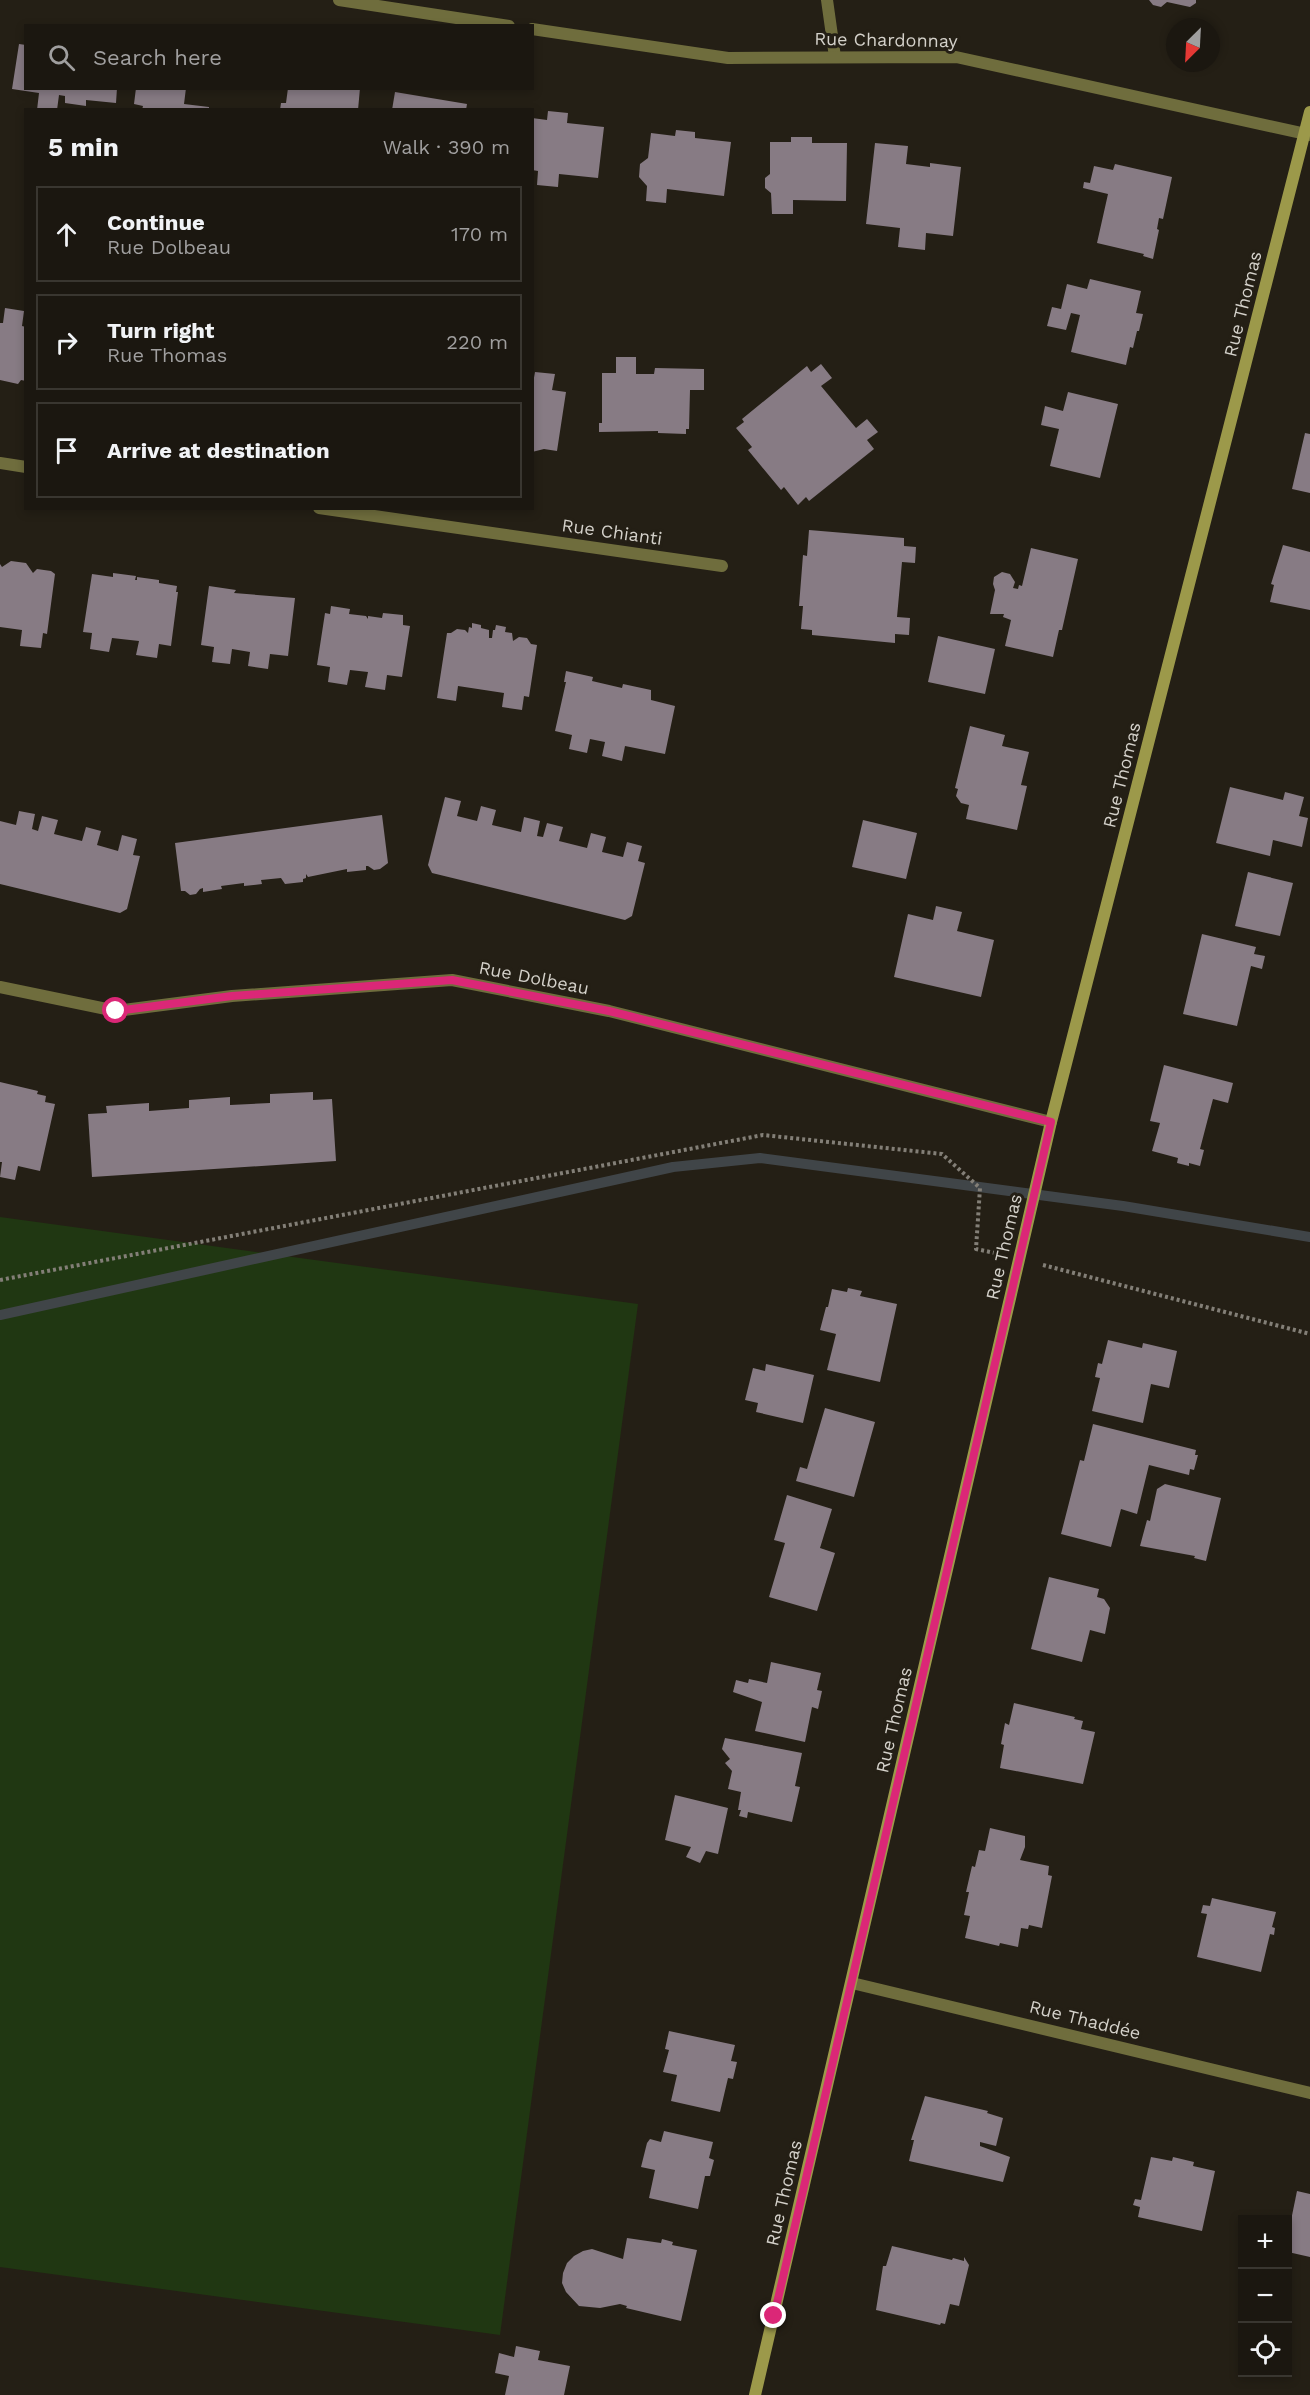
<!DOCTYPE html>
<html lang="en">
<head>
<meta charset="utf-8">
<style>
	:root { --surface:#1b1710; --page:#28241e; --text:#f1f3f6; --muted:#a09f9f; --line:#393630 }
	body { margin:0; font-family:"Work Sans",sans-serif; background:var(--page); color:var(--text) }
	.controls { position:absolute; right:18px; bottom:18px; display:grid; overflow:hidden; border-radius:0px; box-shadow:0 3px 9px #0003 }
	.controls button { width:54px; height:54px; display:grid; place-items:center; padding:0; border:0; border-bottom:2px solid var(--line); background:var(--surface); color:var(--text); font:30px sans-serif }
	.compass { position:absolute; left:1166px; top:18px; width:54px; height:54px; border-radius:50%; background:var(--surface); box-shadow:0 3px 9px #0003; rotate:204deg }
	.stop { position:absolute; width:18px; height:18px; margin:-14px; border:4px solid #db2777; border-radius:50%; background:#fff }
	.stop.end { background:#db2777; border-color:#fff; box-shadow:0 2px 6px #0008 }
	.list { margin:0; padding:0; list-style:none }
	h2 { display:flex; justify-content:space-between; align-items:center; height:78px; margin:0; padding:0 24px; font-size:26px }
	h2 small { font-size:20px; font-weight:400; color:var(--muted) }
	.list li { display:grid; grid-template-columns:39px 1fr auto; gap:18px; align-items:center; box-sizing:border-box; height:96px; margin:0 12px 12px; padding:0 12px; border:2px solid var(--line); border-radius:0px }
	.list b { display:block; font-size:22px; white-space:nowrap }
	.list p { margin:0; font-size:20px; white-space:nowrap; color:var(--muted) }
	.list em { font-size:20px; font-style:normal; color:var(--muted) }
	.icon { flex:none; width:33px; height:33px; fill:none; stroke:currentColor; stroke-width:2; stroke-linecap:round; stroke-linejoin:round }
	.map { position:relative; flex:none; width:1310px; height:2395px; overflow:hidden }
	.search { position:absolute; background:var(--surface); box-shadow:0 3px 9px #0003; left:24px; top:24px; width:510px; height:66px; display:flex; align-items:center; gap:15px; box-sizing:border-box; padding:0 21px; border-radius:0px; color:var(--muted); font-size:22px }
	.panel { position:absolute; background:var(--surface); box-shadow:0 3px 9px #0003; left:24px; top:108px; width:510px; height:402px; border-radius:0px }
	.map>svg:first-child { display:block }
	.green { fill:#203712 }
	.lines { fill:none; stroke-linecap:round; stroke-linejoin:round }
	.stream { stroke:#404548; stroke-width:10 }
	.building { fill:#877b84 }
	.path { stroke:#837f77; stroke-width:4; stroke-dasharray:3 3; stroke-linecap:butt }
	.street { stroke:#6f6d3d; stroke-width:12 }
	.secondary { stroke:#9c994a; stroke-width:12 }
	.route { stroke:#db2777; stroke-width:8 }
	.labels { text-anchor:middle; stroke-width:6; stroke-linejoin:round; paint-order:stroke }
	.street-label { font-size:18px; fill:#d4d1ca; stroke:#241f15 }
</style>
</head>
<body>
<div class="map">
<svg width="1310" height="2395" viewBox="0 0 1310 2395">
	<rect width="100%" height="100%" fill="#241f15"/>
	<polygon class="green" points="0,1217 638,1304 500,2335 0,2267"/>
	<g class="lines">
		<polyline class="stream" points="0,1315 673,1167 760,1158 1123,1206 1310,1237"/>
	</g>
	<g class="building">
		<polygon points="1149,0 1196,0 1196,3 1190,7 1167,2 1161,7 1153,5"/>
		<polygon points="19,44 26,45 26,88 117,88 116,103 86,100 86,106 65,103 65,96 59,95 57,110 37,110 39,93 12,89"/>
		<polygon points="136,88 186,88 184,104 209,107 209,110 142,110 143,106 134,104"/>
		<polygon points="288,88 360,88 358,110 280,110 281,103 286,103"/>
		<polygon points="395,92 467,104 466,110 392,110"/>
		<polygon points="548,111 568,113 567,123 604,127 598,178 559,174 558,187 537,185 538,171 532,170 532,118 547,120"/>
		<polygon points="676,130 695,132 695,138 731,142 724,196 667,189 666,203 646,201 647,186 639,177 640,164 648,158 651,133 675,136"/>
		<polygon points="791,137 812,137 812,143 847,143 846,201 793,200 793,214 772,214 771,193 765,188 765,178 770,174 770,142 791,142"/>
		<polygon points="875,143 908,146 906,164 930,167 930,163 961,167 953,236 926,233 925,250 898,247 900,228 866,224"/>
		<polygon points="1115,164 1172,177 1163,219 1159,218 1157,229 1159,230 1153,259 1143,256 1144,254 1097,243 1108,194 1083,188 1084,182 1090,183 1094,166 1113,170"/>
		<polygon points="1090,279 1141,291 1136,313 1143,314 1139,331 1137,331 1133,348 1130,347 1126,365 1071,352 1080,315 1071,313 1066,330 1047,326 1052,307 1061,309 1067,284 1087,289"/>
		<polygon points="5,308 24,311 22,326 26,327 26,381 21,380 18,384 0,380 0,323 3,323"/>
		<polygon points="616,357 636,357 636,374 654,374 655,368 704,369 704,390 690,390 689,429 686,429 686,434 658,433 658,431 599,432 599,423 602,423 602,373 616,373"/>
		<polygon points="821,364 832,378 821,386 856,428 867,419 878,432 867,440 874,449 809,501 806,497 798,505 784,487 781,490 748,450 752,447 736,428 744,422 742,419 807,366 811,372"/>
		<polygon points="535,372 555,374 552,390 566,392 557,451 544,449 532,452 532,389"/>
		<polygon points="1068,392 1118,404 1100,478 1050,466 1059,429 1041,425 1045,406 1063,411"/>
		<polygon points="1305,433 1310,434 1310,493 1292,489"/>
		<polygon points="809,530 904,538 904,546 916,547 915,563 902,562 897,617 910,618 909,635 895,634 895,643 812,635 812,630 801,629 803,606 799,606 803,555 807,556"/>
		<polygon points="1283,545 1310,552 1310,610 1270,602 1274,585 1271,584"/>
		<polygon points="1031,548 1078,559 1062,630 1059,630 1053,657 1005,646 1011,620 1003,617 1004,614 990,614 995,590 993,584 994,577 1002,572 1010,574 1015,582 1013,588 1018,589 1019,585 1022,586"/>
		<polygon points="11,561 26,563 33,573 37,569 51,571 55,574 47,634 43,633 41,648 20,646 22,630 0,627 0,564 2,567"/>
		<polygon points="113,573 136,576 135,580 137,580 137,577 159,580 159,583 177,586 176,592 178,592 171,646 159,644 157,658 136,655 139,641 112,638 109,652 90,649 92,633 83,632 92,574 113,577"/>
		<polygon points="209,586 236,590 234,593 295,598 288,656 270,654 268,669 248,666 250,652 232,649 230,664 212,662 214,647 201,645"/>
		<polygon points="331,606 350,609 349,614 366,616 368,619 368,616 382,618 383,613 403,615 403,625 410,626 402,677 387,675 385,690 365,687 368,672 350,670 347,685 328,682 330,667 317,665 325,613 330,614"/>
		<polygon points="472,623 481,625 481,628 489,630 489,638 492,638 493,630 495,630 496,625 506,627 505,632 512,633 513,641 519,637 527,638 531,644 537,645 529,697 524,696 522,710 502,707 504,693 458,686 456,701 437,698 447,633 451,633 457,629 465,630 468,633 469,627 472,628"/>
		<polygon points="938,636 995,649 985,694 928,682"/>
		<polygon points="566,671 593,677 592,681 622,688 623,684 651,690 651,700 675,706 665,754 625,746 622,761 602,756 605,742 590,739 587,753 569,749 572,735 555,731 566,682 564,682"/>
		<polygon points="970,726 1005,735 1002,746 1029,752 1021,785 1027,786 1017,830 966,819 969,805 961,803 956,796 958,789 955,788"/>
		<polygon points="1230,787 1283,800 1285,792 1304,797 1299,816 1308,818 1302,847 1273,840 1270,856 1216,843"/>
		<polygon points="445,797 461,801 457,816 477,821 481,806 496,810 492,825 521,832 524,817 540,821 537,836 543,837 547,823 563,827 559,841 587,848 591,833 606,837 602,852 623,857 627,842 642,846 638,861 645,863 632,916 625,920 432,873 428,865"/>
		<polygon points="19,811 35,814 32,829 38,831 42,816 58,820 54,834 82,841 86,827 101,831 97,845 118,851 122,835 137,839 133,855 140,856 127,909 120,913 0,884 0,821 16,825"/>
		<polygon points="382,815 388,863 380,869 374,870 368,866 366,866 366,870 347,872 347,869 308,877 306,874 306,878 303,879 303,882 285,884 281,878 261,880 262,884 244,886 244,883 221,886 222,889 203,892 203,888 200,889 196,894 190,895 185,891 181,891 175,843"/>
		<polygon points="863,820 917,833 906,879 852,867"/>
		<polygon points="1248,872 1293,883 1280,936 1235,926"/>
		<polygon points="936,906 962,912 957,931 994,940 981,997 894,977 908,914 933,920"/>
		<polygon points="1202,934 1256,947 1254,954 1265,956 1262,969 1251,966 1237,1026 1183,1014"/>
		<polygon points="1164,1065 1233,1083 1228,1103 1213,1099 1200,1149 1204,1150 1200,1166 1189,1163 1189,1166 1177,1163 1178,1158 1152,1151 1160,1123 1150,1121"/>
		<polygon points="0,1082 38,1091 37,1094 46,1096 45,1102 55,1104 40,1171 18,1166 15,1180 0,1177 2,1162 0,1162"/>
		<polygon points="313,1092 313,1100 332,1099 336,1161 92,1177 88,1114 107,1113 106,1106 149,1103 149,1111 189,1108 189,1100 230,1097 230,1105 270,1103 270,1094"/>
		<polygon points="848,1288 862,1291 860,1296 897,1304 880,1382 827,1370 836,1334 820,1330 826,1307 828,1307 832,1289 847,1292"/>
		<polygon points="1108,1340 1142,1348 1143,1343 1177,1351 1169,1388 1151,1384 1143,1423 1092,1411 1100,1378 1095,1377 1098,1363 1102,1364"/>
		<polygon points="766,1364 814,1375 803,1423 756,1412 758,1403 745,1400 753,1368 765,1371"/>
		<polygon points="825,1408 875,1422 854,1497 796,1481 800,1467 807,1469"/>
		<polygon points="1093,1424 1196,1450 1195,1455 1198,1455 1194,1470 1190,1469 1189,1475 1149,1465 1137,1514 1121,1509 1111,1547 1061,1534 1080,1460 1084,1461"/>
		<polygon points="1165,1484 1221,1498 1206,1561 1194,1558 1195,1556 1140,1546 1147,1520 1150,1521 1157,1489"/>
		<polygon points="787,1495 832,1509 820,1548 835,1553 817,1611 769,1597 785,1543 774,1540"/>
		<polygon points="1049,1577 1099,1589 1097,1597 1104,1599 1110,1608 1105,1634 1090,1630 1082,1662 1031,1649"/>
		<polygon points="771,1662 821,1673 817,1690 822,1691 818,1709 812,1707 805,1742 755,1731 762,1702 733,1692 736,1680 748,1683 749,1679 767,1683"/>
		<polygon points="1014,1703 1075,1717 1074,1719 1083,1721 1081,1729 1095,1732 1083,1784 1000,1768 1004,1745 1001,1744 1005,1723 1009,1725"/>
		<polygon points="725,1738 802,1753 795,1786 800,1787 792,1822 748,1812 747,1818 739,1816 741,1810 738,1810 741,1792 728,1789 732,1771 725,1763 730,1759 722,1749"/>
		<polygon points="675,1795 728,1808 718,1854 706,1851 700,1863 686,1857 691,1847 665,1840"/>
		<polygon points="990,1828 1025,1836 1025,1847 1020,1860 1049,1866 1048,1875 1052,1876 1042,1928 1029,1925 1028,1929 1021,1928 1018,1947 1000,1943 999,1946 965,1938 970,1916 964,1915 969,1892 966,1892 972,1866 975,1867 979,1850 985,1851"/>
		<polygon points="1212,1898 1276,1912 1272,1927 1275,1928 1274,1935 1270,1934 1261,1972 1197,1957 1207,1914 1201,1913 1203,1905 1210,1906"/>
		<polygon points="669,2031 735,2045 731,2061 737,2062 733,2079 728,2078 720,2112 671,2101 677,2075 663,2072 669,2050 665,2049"/>
		<polygon points="925,2096 988,2111 987,2113 1003,2118 996,2146 980,2142 980,2146 1010,2157 1003,2182 909,2161 914,2140 911,2140"/>
		<polygon points="664,2131 713,2142 709,2158 714,2160 710,2176 705,2176 698,2209 649,2198 655,2170 641,2167 647,2143 650,2139 661,2142"/>
		<polygon points="1151,2157 1172,2161 1173,2157 1194,2162 1193,2166 1215,2171 1202,2231 1138,2217 1140,2207 1133,2205 1135,2199 1141,2200"/>
		<polygon points="1297,2191 1310,2194 1310,2257 1288,2252 1288,2235"/>
		<polygon points="627,2238 661,2243 662,2239 673,2242 672,2245 697,2250 681,2321 626,2308 627,2306 620,2304 600,2308 579,2306 566,2292 562,2283 563,2273 567,2263 574,2256 583,2251 592,2249 623,2259"/>
		<polygon points="892,2246 952,2260 953,2258 964,2261 964,2257 969,2265 959,2306 950,2304 945,2324 941,2323 940,2325 876,2310 883,2266 886,2266"/>
		<polygon points="516,2346 540,2351 538,2360 570,2366 564,2395 505,2395 509,2376 495,2373 499,2353 514,2357"/>
	</g>
	<g class="lines">
		<g class="path">
			<polyline points="1043,1265 1310,1334"/>
			<polyline points="0,1280 763,1135 942,1154 980,1188 976,1249 995,1253"/>
		</g>
		<g class="street">
			<polyline points="339,0 509,26"/>
			<polyline points="827,0 835,57"/>
			<polyline points="532,29 728,58 956,57 1310,135"/>
			<polyline points="0,463 26,467"/>
			<polyline points="319,508 722,566"/>
			<polyline points="0,987 116,1011 232,996 452,980 609,1011 1051,1122"/>
			<polyline points="852,1983 1310,2093"/>
		</g>
		<polyline class="secondary" points="755,2395 1051,1122 1310,112"/>
	</g>
	<g class="lines">
		<polyline class="route" points="116,1011 232,996 452,980 609,1011 1051,1122 774,2316"/>
	</g>
	<g class="labels">
		<g class="street-label">
			<text transform="translate(886 40) rotate(1)" y="6">Rue Chardonnay</text>
			<text transform="translate(1243 304) rotate(-76)" y="6">Rue Thomas</text>
			<text transform="translate(612 532) rotate(8)" y="6">Rue Chianti</text>
			<text transform="translate(1122 775) rotate(-76)" y="6">Rue Thomas</text>
			<text transform="translate(534 978) rotate(11)" y="6">Rue Dolbeau</text>
			<text transform="translate(1004 1247) rotate(-77)" y="6">Rue Thomas</text>
			<text transform="translate(894 1720) rotate(-77)" y="6">Rue Thomas</text>
			<text transform="translate(1085 2020) rotate(14)" y="6">Rue Thaddée</text>
			<text transform="translate(784 2193) rotate(-77)" y="6">Rue Thomas</text>
		</g>
	</g>
</svg>
<div class="controls">
<button>+</button>
<button>−</button>
<button><svg class="icon" aria-label="locate" viewBox="0 0 24 24"><circle cx="12" cy="12" r="6"/><path d="M12 2v4M12 18v4M2 12h4M18 12h4"/></svg></button>
</div>
<svg class="compass" viewBox="-18 -18 36 36"><path d="M0-13l5 13h-10z" fill="#e53935"/><path d="M0 13l5-13h-10z" fill="#a09f9f"/></svg>
<div class="stop" style="left:116px;top:1011px"></div>
<div class="stop end" style="left:774px;top:2316px"></div>
<div class="search"><svg class="icon" aria-label="search" viewBox="0 0 24 24"><circle cx="10" cy="10" r="6"/><path d="M15 15l6 6"/></svg>Search here</div>
<section class="panel">
<h2>5 min<small>Walk · 390 m</small></h2>
<ul class="list">
<li><svg class="icon" aria-label="ahead" viewBox="0 0 24 24"><path d="M12 20V5M6 11l6-6 6 6"/></svg><div><b>Continue</b><p>Rue Dolbeau</p></div><em>170 m</em></li>
<li><svg class="icon" aria-label="right" viewBox="0 0 24 24"><path d="M7 20v-9h11M14 6l5 5-5 5"/></svg><div><b>Turn right</b><p>Rue Thomas</p></div><em>220 m</em></li>
<li><svg class="icon" aria-label="arrive" viewBox="0 0 24 24"><path d="M6 21V4h12l-3 4 3 4H6"/></svg><div><b>Arrive at destination</b></div></li>
</ul>
</section>
</div>
</body>
</html>
